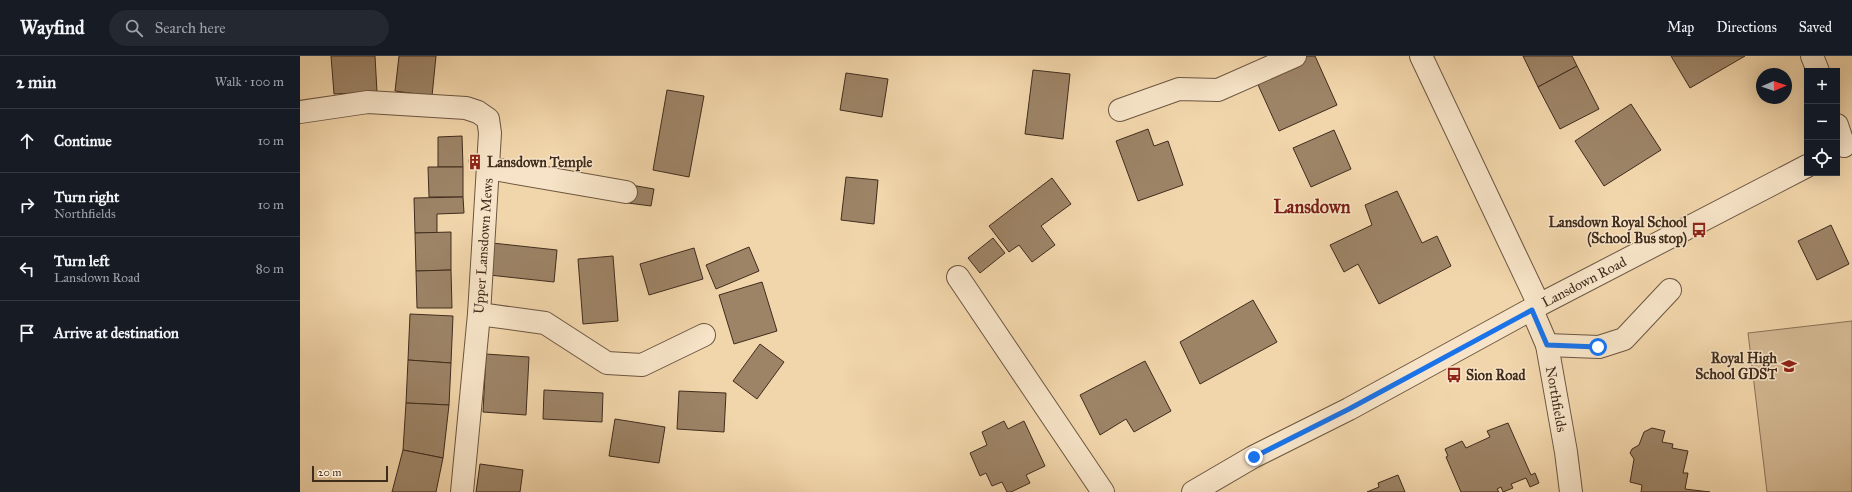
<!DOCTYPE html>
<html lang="en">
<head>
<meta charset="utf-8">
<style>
	:root { --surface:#171b24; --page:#242831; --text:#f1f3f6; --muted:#9ea1a6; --line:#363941 }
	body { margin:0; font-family:"IM FELL Great Primer",serif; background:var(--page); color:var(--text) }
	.controls { position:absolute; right:12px; top:12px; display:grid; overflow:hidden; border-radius:0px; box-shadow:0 4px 16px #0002 }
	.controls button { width:36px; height:36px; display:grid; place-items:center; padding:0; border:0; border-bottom:1px solid var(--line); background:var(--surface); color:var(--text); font:20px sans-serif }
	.compass { position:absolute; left:1456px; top:12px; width:36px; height:36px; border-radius:50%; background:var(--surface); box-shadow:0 4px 16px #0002; rotate:88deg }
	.scale { position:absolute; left:12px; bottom:10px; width:76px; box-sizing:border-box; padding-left:4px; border:2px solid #402c1d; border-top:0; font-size:11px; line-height:14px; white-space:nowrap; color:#402c1d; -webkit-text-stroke:3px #f7e4c8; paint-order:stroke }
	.stop { position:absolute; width:12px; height:12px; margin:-9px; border:3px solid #1a73e8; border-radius:50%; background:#fff }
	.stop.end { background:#1a73e8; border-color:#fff; box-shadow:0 1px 4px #0008 }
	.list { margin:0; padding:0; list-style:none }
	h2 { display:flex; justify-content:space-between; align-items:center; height:52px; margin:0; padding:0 16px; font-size:17px }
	h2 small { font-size:13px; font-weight:400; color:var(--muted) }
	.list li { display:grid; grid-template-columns:26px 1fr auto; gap:12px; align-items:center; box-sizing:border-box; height:64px; padding:0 16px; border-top:1px solid var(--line) }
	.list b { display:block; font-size:15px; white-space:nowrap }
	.list p { margin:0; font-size:13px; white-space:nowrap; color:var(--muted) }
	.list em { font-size:13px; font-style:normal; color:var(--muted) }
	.icon { flex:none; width:22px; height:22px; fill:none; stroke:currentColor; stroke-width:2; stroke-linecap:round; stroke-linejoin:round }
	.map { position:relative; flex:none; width:1552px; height:436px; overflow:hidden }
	header { display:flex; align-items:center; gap:24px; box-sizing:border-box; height:56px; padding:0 20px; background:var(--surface); border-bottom:1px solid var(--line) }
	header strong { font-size:19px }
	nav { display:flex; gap:22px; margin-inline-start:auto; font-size:14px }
	.search { width:280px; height:36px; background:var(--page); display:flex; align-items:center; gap:10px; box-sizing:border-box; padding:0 14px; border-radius:22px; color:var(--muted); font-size:15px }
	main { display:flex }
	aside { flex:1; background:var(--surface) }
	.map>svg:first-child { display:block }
	.green { fill:#d4b993; stroke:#8a7258 }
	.building { fill:#9d8467; stroke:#402c1d }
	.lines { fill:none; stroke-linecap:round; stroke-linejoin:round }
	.minor-casing { stroke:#6c5640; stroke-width:24 }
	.minor { stroke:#f7e4c8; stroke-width:22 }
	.route { stroke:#1a73e8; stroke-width:5 }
	.labels { text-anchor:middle; stroke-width:3; stroke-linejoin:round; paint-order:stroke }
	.poi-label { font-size:14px; font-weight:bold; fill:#402c1d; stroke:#f7e4c8; text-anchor:start }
	.street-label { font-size:14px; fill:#402c1d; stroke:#f7e4c8 }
	.district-label { font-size:18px; font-weight:bold; fill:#7a1f14; stroke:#f7e4c8 }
</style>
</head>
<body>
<header>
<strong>Wayfind</strong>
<div class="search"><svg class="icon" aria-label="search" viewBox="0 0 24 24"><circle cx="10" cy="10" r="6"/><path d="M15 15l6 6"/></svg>Search here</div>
<nav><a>Map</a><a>Directions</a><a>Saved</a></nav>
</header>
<main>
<aside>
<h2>2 min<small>Walk · 100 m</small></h2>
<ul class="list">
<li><svg class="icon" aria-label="ahead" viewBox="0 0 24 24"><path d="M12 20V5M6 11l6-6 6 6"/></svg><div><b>Continue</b></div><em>10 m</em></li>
<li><svg class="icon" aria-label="right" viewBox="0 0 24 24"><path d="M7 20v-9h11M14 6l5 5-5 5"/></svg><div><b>Turn right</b><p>Northfields</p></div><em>10 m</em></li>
<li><svg class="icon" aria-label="left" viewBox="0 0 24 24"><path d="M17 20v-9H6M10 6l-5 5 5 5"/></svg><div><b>Turn left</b><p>Lansdown Road</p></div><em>80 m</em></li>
<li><svg class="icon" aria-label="arrive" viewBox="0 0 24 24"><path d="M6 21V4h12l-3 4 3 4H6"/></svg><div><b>Arrive at destination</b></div></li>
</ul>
</aside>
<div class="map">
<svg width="1552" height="436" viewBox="0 0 1552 436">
	<rect width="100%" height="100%" fill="#f2d6ab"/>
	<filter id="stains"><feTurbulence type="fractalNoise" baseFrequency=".005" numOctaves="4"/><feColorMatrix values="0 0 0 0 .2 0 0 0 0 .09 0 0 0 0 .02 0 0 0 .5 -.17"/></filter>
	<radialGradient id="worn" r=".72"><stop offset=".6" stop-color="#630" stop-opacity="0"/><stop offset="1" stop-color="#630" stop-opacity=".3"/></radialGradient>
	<polygon class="green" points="1552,265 1552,436 1467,436 1448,277"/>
	<g class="building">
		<polygon points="31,0 75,0 77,36 34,38"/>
		<polygon points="99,0 136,0 132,40 95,35"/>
		<polygon points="997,0 1015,0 1037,49 979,75 954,20"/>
		<polygon points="1223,0 1272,0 1277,10 1238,31"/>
		<polygon points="1371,0 1445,0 1390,32"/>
		<polygon points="1277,10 1299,53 1260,73 1238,31"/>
		<polygon points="733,14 770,18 763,83 725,78"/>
		<polygon points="546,17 588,23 582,61 540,54"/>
		<polygon points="367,34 404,40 389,121 353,114"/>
		<polygon points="1331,48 1361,94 1304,130 1275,85"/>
		<polygon points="848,73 854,90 868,85 883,129 838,145 816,85"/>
		<polygon points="1034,74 1051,113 1011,131 993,92"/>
		<polygon points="162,80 163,111 138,111 138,81"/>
		<circle cx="174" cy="105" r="5"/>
		<polygon points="128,111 163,111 163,141 129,141"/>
		<polygon points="546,121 578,124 574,168 541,164"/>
		<polygon points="752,122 771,148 741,170 755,189 732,206 719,189 709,196 689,170"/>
		<polygon points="331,129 354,133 351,150 328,147"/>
		<polygon points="1097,135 1122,187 1137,180 1151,210 1079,248 1058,208 1044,216 1030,189 1072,169 1065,149"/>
		<polygon points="163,141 164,157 137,158 137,177 115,177 114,142"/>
		<polygon points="1531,169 1549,208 1517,224 1498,185"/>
		<polygon points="151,176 151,214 116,215 115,177"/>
		<polygon points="693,182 705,197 680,217 668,202"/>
		<polygon points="192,187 257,194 254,226 189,219"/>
		<polygon points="449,191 459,215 416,233 406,209"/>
		<polygon points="394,192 403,223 349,239 340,208"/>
		<polygon points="313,200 318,265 283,268 278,203"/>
		<polygon points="151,214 152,252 117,252 116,215"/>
		<polygon points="462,226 477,275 434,288 419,239"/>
		<polygon points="953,244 977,286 900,328 880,286"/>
		<polygon points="110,258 153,260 151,307 108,304"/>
		<polygon points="460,288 484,306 457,343 433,325"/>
		<polygon points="186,298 229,301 226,359 183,356"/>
		<polygon points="108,304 151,307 149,349 106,347"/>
		<polygon points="845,305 871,355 834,376 826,363 800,379 780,339"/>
		<polygon points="244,334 303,337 302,366 243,363"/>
		<polygon points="379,335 426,337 424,376 377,373"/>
		<polygon points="106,347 149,349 143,402 103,394"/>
		<polygon points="315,363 365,371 359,407 309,400"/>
		<polygon points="704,365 708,373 724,365 745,410 726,419 730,427 711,436 707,436 702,426 692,430 686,417 680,420 670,397 687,389 682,376"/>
		<polygon points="1208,367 1231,419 1235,417 1239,427 1230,431 1226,422 1211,428 1213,432 1203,436 1201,431 1197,433 1199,436 1161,436 1146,401 1148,400 1145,393 1162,385 1166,392 1190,381 1187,375"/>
		<polygon points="1352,372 1365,375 1362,386 1373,388 1372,392 1388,395 1383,417 1388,417 1385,433 1410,436 1341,436 1342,429 1330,426 1334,403 1330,397 1332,393 1339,389 1344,376"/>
		<polygon points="103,394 143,402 136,436 92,436"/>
		<polygon points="180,408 223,414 220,436 176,436"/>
		<polygon points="1098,419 1105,436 1067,436 1079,431 1078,427"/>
	</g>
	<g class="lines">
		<defs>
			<g id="minor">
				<polyline points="1121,0 1239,249"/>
				<polyline points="1512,0 1518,15"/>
				<polyline points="820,54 879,33 918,34 995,0"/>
				<polyline points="0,56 68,46 166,52 178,56 188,63 190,77 179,258 162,436"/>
				<polyline points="1537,69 1544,90"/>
				<polyline points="188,112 326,136"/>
				<polyline points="658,221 803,436"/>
				<path id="s1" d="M1232,254L1247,289L1266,396L1271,436"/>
				<polyline points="179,258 245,267 307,307 342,309 404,279"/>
				<polyline points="1247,289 1299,291 1324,283 1370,234"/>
				<path id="s2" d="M893,436L953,401L1049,353L1239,249L1507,110"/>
			</g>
		</defs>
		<use href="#minor" class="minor-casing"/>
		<use href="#minor" class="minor"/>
	</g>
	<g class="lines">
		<polyline class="route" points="954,401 1049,353 1232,254 1247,289 1298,291"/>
	</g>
	<defs>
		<symbol id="building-bare" viewBox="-9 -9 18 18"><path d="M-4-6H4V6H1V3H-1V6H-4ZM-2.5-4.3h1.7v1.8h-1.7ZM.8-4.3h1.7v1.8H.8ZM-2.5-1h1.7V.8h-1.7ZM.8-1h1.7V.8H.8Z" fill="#8f2418" stroke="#f7e4c8" stroke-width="2.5" paint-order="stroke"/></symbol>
		<symbol id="bus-bare" viewBox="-9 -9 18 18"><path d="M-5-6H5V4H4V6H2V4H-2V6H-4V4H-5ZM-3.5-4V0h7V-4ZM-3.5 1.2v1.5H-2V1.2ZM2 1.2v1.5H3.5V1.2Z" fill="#8f2418" stroke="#f7e4c8" stroke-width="2.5" paint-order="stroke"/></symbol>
		<symbol id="school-bare" viewBox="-9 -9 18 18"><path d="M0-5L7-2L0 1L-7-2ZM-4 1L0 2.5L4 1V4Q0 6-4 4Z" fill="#8f2418" stroke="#f7e4c8" stroke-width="2.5" paint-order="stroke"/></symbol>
	</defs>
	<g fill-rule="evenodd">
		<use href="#building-bare" x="164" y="95" width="22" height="22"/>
		<use href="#bus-bare" x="1388" y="163" width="22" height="22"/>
		<use href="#school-bare" x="1478" y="299" width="22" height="22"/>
		<use href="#bus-bare" x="1143" y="308" width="22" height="22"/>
	</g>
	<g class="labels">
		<g class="poi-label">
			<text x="187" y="111">Lansdown Temple</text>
			<text x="1387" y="171" text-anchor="end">Lansdown Royal School<tspan x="1387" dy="16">(School Bus stop)</tspan></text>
			<text x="1477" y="307" text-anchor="end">Royal High<tspan x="1477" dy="16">School GDST</tspan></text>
			<text x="1166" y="324">Sion Road</text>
		</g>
		<g class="street-label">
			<text transform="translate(183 190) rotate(-86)" y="5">Upper Lansdown Mews</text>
			<text dy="5" stroke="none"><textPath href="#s2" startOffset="444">Lansdown Road</textPath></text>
			<text dy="5" stroke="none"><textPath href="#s1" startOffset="93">Northfields</textPath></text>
		</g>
		<g class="district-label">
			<text x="1012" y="157">Lansdown</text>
		</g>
	</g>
	<rect width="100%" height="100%" filter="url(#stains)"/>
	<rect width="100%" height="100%" fill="url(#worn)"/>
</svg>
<div class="controls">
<button>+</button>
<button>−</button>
<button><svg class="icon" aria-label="locate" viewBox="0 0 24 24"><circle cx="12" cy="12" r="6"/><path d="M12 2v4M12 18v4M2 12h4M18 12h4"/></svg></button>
</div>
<svg class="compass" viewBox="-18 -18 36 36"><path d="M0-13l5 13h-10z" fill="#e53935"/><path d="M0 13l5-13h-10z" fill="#9ea1a6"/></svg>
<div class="scale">20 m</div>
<div class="stop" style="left:1298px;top:291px"></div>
<div class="stop end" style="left:954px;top:401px"></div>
</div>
</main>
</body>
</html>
